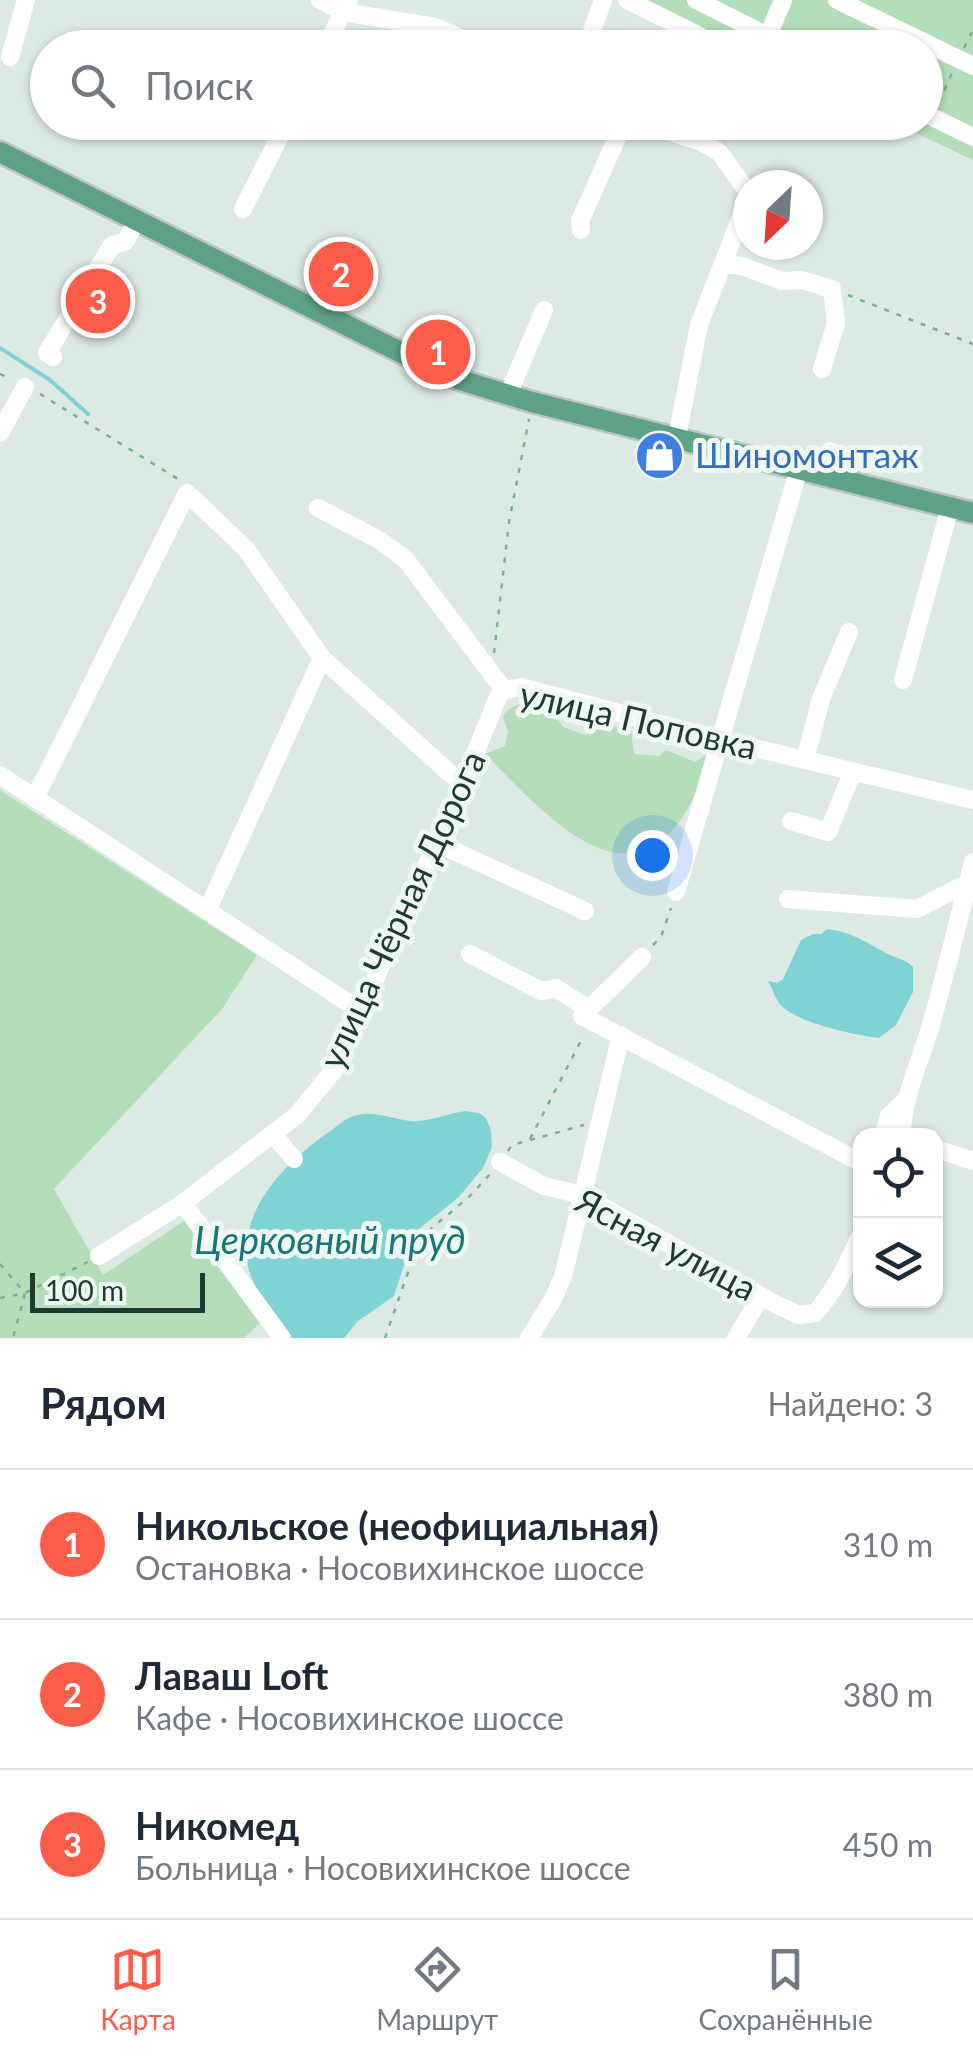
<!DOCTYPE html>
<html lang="ru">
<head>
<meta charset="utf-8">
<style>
	:root { --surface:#fff; --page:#f6f6f7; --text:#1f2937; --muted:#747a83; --line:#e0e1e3; --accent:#fc5d4a }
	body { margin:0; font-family:Lato,sans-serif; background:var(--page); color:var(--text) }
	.controls { position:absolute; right:30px; bottom:30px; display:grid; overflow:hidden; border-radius:20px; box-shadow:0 2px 8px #0004 }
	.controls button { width:90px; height:90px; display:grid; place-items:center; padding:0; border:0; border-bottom:2px solid var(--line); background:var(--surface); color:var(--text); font:50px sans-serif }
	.compass { position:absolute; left:733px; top:170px; width:90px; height:90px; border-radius:50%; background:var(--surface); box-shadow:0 2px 8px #0004; rotate:205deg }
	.scale { position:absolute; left:30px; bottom:25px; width:175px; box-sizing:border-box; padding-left:10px; border:5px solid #1e3b2f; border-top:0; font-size:28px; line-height:35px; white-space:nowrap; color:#1e3b2f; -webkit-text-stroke:8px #eef7f1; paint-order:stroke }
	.you { position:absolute; left:652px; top:855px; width:35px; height:35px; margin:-25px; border:8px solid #fff; border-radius:50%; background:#1a73e8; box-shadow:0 0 0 15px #1a73e833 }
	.badge { display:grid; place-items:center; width:65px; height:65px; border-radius:50%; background:var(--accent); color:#fff; font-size:32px; font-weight:700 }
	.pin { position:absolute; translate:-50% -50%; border:5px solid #fff; box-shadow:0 2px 10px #0006 }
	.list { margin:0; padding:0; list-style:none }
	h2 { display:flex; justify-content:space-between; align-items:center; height:130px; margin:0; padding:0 40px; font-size:42px }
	h2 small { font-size:32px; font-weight:400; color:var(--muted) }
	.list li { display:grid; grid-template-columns:65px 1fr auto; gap:30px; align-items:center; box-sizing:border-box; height:150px; padding:0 40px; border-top:2px solid var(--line) }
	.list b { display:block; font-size:38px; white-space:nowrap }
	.list p { margin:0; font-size:32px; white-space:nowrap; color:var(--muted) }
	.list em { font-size:32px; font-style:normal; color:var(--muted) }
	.icon { flex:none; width:55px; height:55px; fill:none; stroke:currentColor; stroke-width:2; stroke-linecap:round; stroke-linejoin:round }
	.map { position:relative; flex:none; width:973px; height:1338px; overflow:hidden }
	.search { position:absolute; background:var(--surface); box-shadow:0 2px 8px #0004; left:30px; right:30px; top:30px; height:110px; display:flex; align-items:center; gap:25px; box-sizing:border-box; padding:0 35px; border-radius:55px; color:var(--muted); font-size:38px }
	.sheet { height:580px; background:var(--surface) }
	nav { display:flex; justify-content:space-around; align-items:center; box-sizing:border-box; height:140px; border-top:2px solid var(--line); background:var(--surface); font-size:28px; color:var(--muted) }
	nav a { display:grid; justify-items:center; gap:5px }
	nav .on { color:var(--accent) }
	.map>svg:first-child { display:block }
	.green { fill:#b4deb9 }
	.water { fill:#80d3d4 }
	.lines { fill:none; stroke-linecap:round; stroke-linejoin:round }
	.stream { stroke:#80d3d4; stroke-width:4 }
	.major-casing { stroke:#bcc4c1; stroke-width:25 }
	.path { stroke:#7bb098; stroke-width:2.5; stroke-dasharray:5 8; stroke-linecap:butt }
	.minor { stroke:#fff; stroke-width:18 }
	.major { stroke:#5ea388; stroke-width:20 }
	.labels { text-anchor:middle; stroke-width:10; stroke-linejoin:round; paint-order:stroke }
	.shop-label { font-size:35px; fill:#366cbe; stroke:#eef7f1; text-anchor:start }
	.street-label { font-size:35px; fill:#1e3b2f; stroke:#eef7f1 }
	.water-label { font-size:38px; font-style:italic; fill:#15777a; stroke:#eef7f1 }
</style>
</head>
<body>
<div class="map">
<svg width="973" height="1338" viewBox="0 0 973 1338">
	<rect width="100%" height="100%" fill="#ddeae3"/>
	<g class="green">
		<polygon points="640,0 973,0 973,160 895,123 926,122 926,48 739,47"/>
		<path d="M536,702L551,708L563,727L585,735L593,734L597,723L631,731L634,754L659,756L666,750L695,762L713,751C704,771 697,796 684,815C621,911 536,803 485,754L505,746L508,732L503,717C510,704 523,703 536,702Z"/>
		<polygon points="0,790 257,955 222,1009 54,1189 103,1275 184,1221 260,1323 244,1338 0,1338"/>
	</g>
	<g class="water">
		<path d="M827,929C854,932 866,943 890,955C899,959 905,959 913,967V992L896,1025L879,1038C855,1035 794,1023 779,1003C775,997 772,988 768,981L777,983L783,979L801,940L813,934H821Z"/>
		<path d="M465,1111L479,1113L486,1118L491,1131L492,1147L483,1168L458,1198L415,1232L394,1296L358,1321L344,1338H290C277,1318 252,1289 248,1266C238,1210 285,1163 326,1134C334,1129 343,1120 351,1117C373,1107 398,1123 420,1121C431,1120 452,1113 465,1111Z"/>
	</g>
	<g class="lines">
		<polyline class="stream" points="0,348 50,380 88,414"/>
		<defs>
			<polyline id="major" points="0,152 430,367 460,380 532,402 973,513"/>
		</defs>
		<use href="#major" class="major-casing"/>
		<g class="path">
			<polyline points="865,48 872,33"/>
			<polyline points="964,48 973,30"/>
			<polyline points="939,102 952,73"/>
			<polyline points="848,295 973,344"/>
			<polyline points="0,374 11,379"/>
			<polyline points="40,394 178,479"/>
			<polyline points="494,653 509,522 529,419"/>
			<polyline points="653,945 661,937 671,908"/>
			<polyline points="530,1139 584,1035"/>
			<polyline points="508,1151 512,1145 584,1125"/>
			<polyline points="0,1264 25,1293 88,1262"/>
			<polyline points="0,1298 25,1293 13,1338"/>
			<polyline points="385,1338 420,1238 470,1196 491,1173"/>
		</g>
		<g class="minor">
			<polyline points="320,0 343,12 435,27 485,48"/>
			<polyline points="627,0 724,48"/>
			<polyline points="696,0 792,48"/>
			<polyline points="837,0 973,66"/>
			<polyline points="768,36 783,0"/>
			<polyline points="325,48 349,0"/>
			<polyline points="586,48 603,0"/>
			<polyline points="10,57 26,0"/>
			<polyline points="926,114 973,137"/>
			<polyline points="640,122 701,142 719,152 748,192"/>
			<polyline points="243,209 287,122"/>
			<polyline points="581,230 580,221 624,122"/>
			<polyline points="723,264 742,266 782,281 802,280 832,289 836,323 822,369"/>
			<polyline points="53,357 47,353 112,245 125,242 137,220"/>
			<polyline points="508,395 544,310"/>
			<polyline points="0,433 25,387"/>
			<polyline points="677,437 699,325 748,199"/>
			<polyline points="825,475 830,451"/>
			<polyline points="318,508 381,541 406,560 504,690"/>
			<polyline points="903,680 950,507"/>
			<polyline points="504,690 521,687 721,740 973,800"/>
			<polyline points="805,760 821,699 849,632"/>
			<polyline points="0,775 362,1012"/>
			<polyline points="35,798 187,493 246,549 322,658 463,785"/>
			<polyline points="791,821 828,832 853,771"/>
			<polyline points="437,843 585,911"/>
			<polyline points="676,892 799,468"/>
			<polyline points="788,899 917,909 968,883"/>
			<polyline points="207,911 322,658"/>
			<polyline points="470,954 541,991 556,988 588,1009"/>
			<polyline points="642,957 582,1016 860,1162"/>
			<polyline points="273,1134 294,1159"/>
			<polyline points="883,1136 889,1116 908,1098"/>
			<path d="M905,1136L902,1133C903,1097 920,1062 930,1028C946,973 959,917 973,862"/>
			<polyline points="936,1149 973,1161"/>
			<path d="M500,1162L544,1186L582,1195L777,1305L799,1315L815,1313C836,1290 847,1264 860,1236"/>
			<polyline points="183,1203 282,1338"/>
			<polyline points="99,1256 183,1203 297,1115 334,1070 460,791 498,697 504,690"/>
			<polyline points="529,1338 553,1299 563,1277 621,1035"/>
			<polyline points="736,1338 761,1296"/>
		</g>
		<use href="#major" class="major"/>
	</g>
	<defs>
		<symbol id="shop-disc" viewBox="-11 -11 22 22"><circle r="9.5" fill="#3f7fe0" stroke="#eef7f1"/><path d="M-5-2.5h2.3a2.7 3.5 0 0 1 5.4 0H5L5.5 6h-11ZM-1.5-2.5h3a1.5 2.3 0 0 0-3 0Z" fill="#fff"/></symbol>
	</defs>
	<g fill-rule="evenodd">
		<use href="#shop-disc" x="632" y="428" width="55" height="55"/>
	</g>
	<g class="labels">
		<g class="shop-label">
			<text x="695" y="468">Шиномонтаж</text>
		</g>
		<g class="street-label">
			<text transform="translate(638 721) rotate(13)" y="12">улица Поповка</text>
			<text transform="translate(403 910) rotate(-65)" y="12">улица Чёрная Дорога</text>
			<text transform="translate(666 1245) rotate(28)" y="12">Ясная улица</text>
		</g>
		<g class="water-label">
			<text x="330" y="1254">Церковный пруд</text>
		</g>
	</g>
</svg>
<div class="controls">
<button><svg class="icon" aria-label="locate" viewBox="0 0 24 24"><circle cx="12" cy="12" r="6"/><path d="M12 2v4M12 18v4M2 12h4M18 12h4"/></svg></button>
<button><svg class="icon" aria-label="layers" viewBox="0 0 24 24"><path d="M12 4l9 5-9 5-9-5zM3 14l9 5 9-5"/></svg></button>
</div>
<svg class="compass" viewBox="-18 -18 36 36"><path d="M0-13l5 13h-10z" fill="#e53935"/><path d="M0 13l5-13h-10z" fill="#747a83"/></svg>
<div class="scale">100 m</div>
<div class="you"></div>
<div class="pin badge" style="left:438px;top:352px">1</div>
<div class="pin badge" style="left:341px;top:274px">2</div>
<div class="pin badge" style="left:98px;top:301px">3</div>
<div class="search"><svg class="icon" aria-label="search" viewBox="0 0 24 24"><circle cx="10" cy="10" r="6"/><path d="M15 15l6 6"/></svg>Поиск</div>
</div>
<section class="sheet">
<h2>Рядом<small>Найдено: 3</small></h2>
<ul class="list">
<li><span class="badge">1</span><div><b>Никольское (неофициальная)</b><p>Остановка · Носовихинское шоссе</p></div><em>310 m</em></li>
<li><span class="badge">2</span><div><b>Лаваш Loft</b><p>Кафе · Носовихинское шоссе</p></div><em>380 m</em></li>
<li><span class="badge">3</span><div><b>Никомед</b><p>Больница · Носовихинское шоссе</p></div><em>450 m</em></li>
</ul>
</section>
<nav>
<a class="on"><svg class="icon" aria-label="map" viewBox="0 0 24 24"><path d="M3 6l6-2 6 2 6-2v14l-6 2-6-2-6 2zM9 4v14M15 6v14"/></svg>Карта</a>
<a><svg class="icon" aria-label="directions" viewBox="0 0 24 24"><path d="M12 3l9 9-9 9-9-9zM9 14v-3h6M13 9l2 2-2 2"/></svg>Маршрут</a>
<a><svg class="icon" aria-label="saved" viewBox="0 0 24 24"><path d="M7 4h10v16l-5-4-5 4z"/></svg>Сохранённые</a>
</nav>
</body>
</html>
